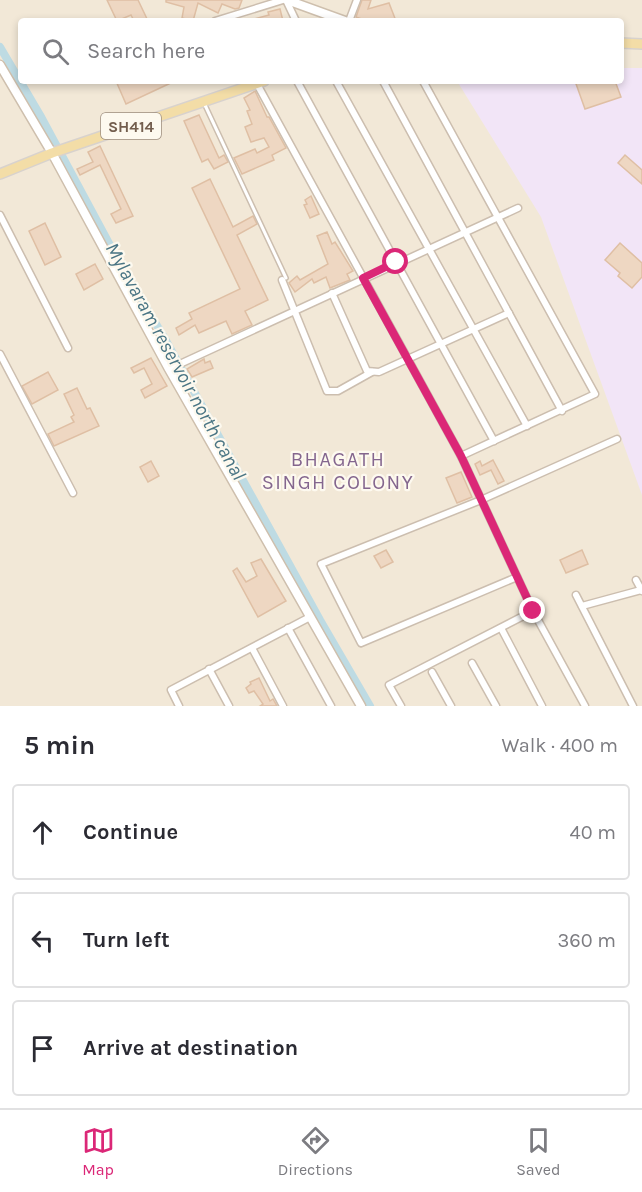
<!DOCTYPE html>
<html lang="en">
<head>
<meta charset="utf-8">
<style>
	:root { --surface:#fff; --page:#f2f2f3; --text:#2b2b33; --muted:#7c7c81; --line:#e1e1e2; --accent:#db2777 }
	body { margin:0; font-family:Karla,sans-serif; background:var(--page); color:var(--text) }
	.stop { position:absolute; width:18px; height:18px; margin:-14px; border:4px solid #db2777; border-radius:50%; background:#fff }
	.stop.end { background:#db2777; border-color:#fff; box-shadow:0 2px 6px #0008 }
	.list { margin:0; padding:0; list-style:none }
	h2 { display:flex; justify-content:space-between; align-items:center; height:78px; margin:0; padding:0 24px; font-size:26px }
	h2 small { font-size:20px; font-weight:400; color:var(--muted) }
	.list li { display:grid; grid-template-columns:39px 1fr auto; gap:18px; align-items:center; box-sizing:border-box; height:96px; margin:0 12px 12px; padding:0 12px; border:2px solid var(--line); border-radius:6px }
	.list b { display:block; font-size:22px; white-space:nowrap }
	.list em { font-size:20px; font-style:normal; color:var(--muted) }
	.icon { flex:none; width:33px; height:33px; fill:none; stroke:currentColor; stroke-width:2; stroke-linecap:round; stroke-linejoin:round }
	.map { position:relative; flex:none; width:642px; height:706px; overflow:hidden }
	.search { position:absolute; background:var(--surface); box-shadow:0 3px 9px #0003; left:18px; right:18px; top:18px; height:66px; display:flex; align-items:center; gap:15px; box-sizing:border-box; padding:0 21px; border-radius:6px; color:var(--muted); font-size:22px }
	.sheet { height:402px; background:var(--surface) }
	nav { display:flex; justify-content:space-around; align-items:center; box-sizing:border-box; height:84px; border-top:2px solid var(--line); background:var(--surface); font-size:16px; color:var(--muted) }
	nav a { display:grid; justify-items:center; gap:3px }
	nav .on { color:var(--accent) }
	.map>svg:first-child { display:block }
	.residential { fill:#f2e8d7; fill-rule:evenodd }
	.education { fill:#f2e5f7 }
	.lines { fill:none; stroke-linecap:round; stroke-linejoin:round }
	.canal { stroke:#bedbe3; stroke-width:8 }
	.building { fill:#eed7c2; stroke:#dfbfa4; stroke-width:1.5 }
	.lane-casing { stroke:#ccbeaf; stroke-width:6 }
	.street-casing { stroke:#ccbeaf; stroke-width:9 }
	.secondary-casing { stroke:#cebfad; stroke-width:11 }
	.primary-casing { stroke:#d8d2cd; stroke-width:12 }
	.lane { stroke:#fff; stroke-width:3 }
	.street { stroke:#fff; stroke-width:6 }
	.secondary { stroke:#fff; stroke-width:8 }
	.primary { stroke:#f3dda7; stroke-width:9 }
	.route { stroke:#db2777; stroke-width:8 }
	.labels { text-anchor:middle; stroke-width:4.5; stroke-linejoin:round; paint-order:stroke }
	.shield { fill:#fdf9ef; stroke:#9c8c7e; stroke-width:1.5 }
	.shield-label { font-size:16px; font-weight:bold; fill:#735e4e }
	.water-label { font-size:20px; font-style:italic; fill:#4a7584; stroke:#fdf9ef }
	.neighbourhood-label { font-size:20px; letter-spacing:1.5px; fill:#84668e; stroke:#fdf9ef }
</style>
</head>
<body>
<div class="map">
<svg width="642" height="706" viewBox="0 0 642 706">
	<rect width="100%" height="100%" fill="#fbf5e8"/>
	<path class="residential" d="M0,0H642V706H0ZM21,21H621V81H21Z"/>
	<polygon class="education" points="621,68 642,68 642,495 541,217 457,81 621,81"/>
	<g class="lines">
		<polyline class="canal" points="0,47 40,115 118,260 165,339 320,620 370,706"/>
	</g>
	<g class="building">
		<polygon points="107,0 138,0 148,21 134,21 131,15 117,21"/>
		<polygon points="166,0 242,0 239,8 235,9 222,4 218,13 198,3 193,21 182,18 184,7 166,2"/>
		<polygon points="362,0 371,0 368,9 389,3 396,21 367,21 356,17"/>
		<polygon points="280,9 283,21 254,21 254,19 269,15 268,12"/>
		<polygon points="116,81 175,81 126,104"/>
		<polygon points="575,81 615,81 621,97 585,109"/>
		<polygon points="255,91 267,117 269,117 286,148 272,155 274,160 242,174 234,158 255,149 257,153 269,147 264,138 251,142 245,127 252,124 247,111 250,110 244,98"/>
		<polygon points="199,115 219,158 224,155 228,162 214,169 208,159 202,162 184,121"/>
		<polygon points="100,146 133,216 116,223 111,214 121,209 100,165 80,175 77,169 93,162 88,152"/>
		<polygon points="625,155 642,170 642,184 618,163"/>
		<polygon points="210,179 233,227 253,216 257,224 237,235 268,300 245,311 252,325 232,334 226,321 199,333 195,325 179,335 176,328 192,319 189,313 240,289 192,188"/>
		<polygon points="311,196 319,214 310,218 304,205 307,204 305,200"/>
		<polygon points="45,223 61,257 45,265 29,231"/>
		<polygon points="327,232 332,244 335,242 353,271 347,274 350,280 330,288 326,277 314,283 312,279 295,292 289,283 297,276 300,280 328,264 317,236"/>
		<polygon points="620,243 642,263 642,277 632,288 618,276 620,273 605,260"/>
		<polygon points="95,264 103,279 84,290 76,274"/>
		<polygon points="151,358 167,386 145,398 141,390 152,384 144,368 134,373 131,368"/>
		<polygon points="204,359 205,363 210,361 213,368 192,377 187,369"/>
		<polygon points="48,372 58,390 32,404 22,386"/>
		<polygon points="77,388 87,409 90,408 99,426 54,446 48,434 74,422 71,417 74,415 64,394"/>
		<polygon points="493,460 504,481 498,484 491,470 480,475 475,464 480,461 482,466"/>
		<polygon points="151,461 159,476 148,482 140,467"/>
		<polygon points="461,472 472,497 457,503 446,478"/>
		<polygon points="386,550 393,562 381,568 374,556"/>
		<polygon points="582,550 588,564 566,573 560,560"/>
		<polygon points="261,559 286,601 258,617 233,571 237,568 246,582 257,576 251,563"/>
		<polygon points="259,678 270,701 273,699 277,706 260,706 263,704 254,691 249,693 246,688 251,684 250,682"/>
	</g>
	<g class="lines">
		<defs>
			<polyline id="lane" points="204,103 286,278"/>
			<g id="street">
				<polyline points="286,0 296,21"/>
				<polyline points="215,21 283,0"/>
				<polyline points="349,21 357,0"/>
				<polyline points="297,81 494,441"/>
				<polyline points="336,81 527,426"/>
				<polyline points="383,81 562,411"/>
				<polyline points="423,81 595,394 461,456"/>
				<polyline points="257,84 461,456 533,611 389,685 401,706"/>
				<polyline points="0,215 68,348"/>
				<polyline points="282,280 327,391 338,391 372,372"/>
				<polyline points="332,293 367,371 379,372 509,313"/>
				<polyline points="0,354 73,493"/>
				<polyline points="169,369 518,208"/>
				<polyline points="517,577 361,643 321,564 481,500 617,439"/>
				<polyline points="636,580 642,591"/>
				<polyline points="576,595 633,706"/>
				<polyline points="582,606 641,590"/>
				<polyline points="533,611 585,706"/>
				<polyline points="288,628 331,706"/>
				<polyline points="501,628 542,706"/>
				<polyline points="252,648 283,706"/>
				<polyline points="472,663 496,706"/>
				<polyline points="209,669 229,706"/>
				<polyline points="432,672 451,706"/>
				<polyline points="179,706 171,690 310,617"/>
			</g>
			<g id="secondary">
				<polyline points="287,0 345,21"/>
				<polyline points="0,65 52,153 169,369 361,706"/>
			</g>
			<g id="primary">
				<polyline points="621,43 642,44"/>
				<polyline points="0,174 52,153 264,81"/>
			</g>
		</defs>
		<use href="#lane" class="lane-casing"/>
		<use href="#street" class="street-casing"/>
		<use href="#secondary" class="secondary-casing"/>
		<use href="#primary" class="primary-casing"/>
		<use href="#lane" class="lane"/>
		<use href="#street" class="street"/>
		<use href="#secondary" class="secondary"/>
		<use href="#primary" class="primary"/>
	</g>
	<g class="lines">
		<polyline class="route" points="396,262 363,278 461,456 533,611"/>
	</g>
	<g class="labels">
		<rect class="shield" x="101" y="113" width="60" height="26" rx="4.5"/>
		<g class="shield-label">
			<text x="131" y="132">SH414</text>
		</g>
		<g class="water-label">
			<text transform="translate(176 361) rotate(61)" y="7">Mylavaram reservoir north canal</text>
		</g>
		<g class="neighbourhood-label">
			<text x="338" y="466">BHAGATH<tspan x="338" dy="23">SINGH COLONY</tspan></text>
		</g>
	</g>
</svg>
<div class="stop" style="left:396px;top:262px"></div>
<div class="stop end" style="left:533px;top:611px"></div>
<div class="search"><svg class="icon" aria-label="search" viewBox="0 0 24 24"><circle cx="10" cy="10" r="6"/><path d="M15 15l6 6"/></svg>Search here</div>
</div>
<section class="sheet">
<h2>5 min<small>Walk · 400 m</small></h2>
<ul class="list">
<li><svg class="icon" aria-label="ahead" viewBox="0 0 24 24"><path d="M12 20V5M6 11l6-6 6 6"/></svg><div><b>Continue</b></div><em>40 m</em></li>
<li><svg class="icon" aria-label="left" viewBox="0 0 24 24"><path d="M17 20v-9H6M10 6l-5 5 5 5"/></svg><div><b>Turn left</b></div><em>360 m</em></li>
<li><svg class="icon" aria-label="arrive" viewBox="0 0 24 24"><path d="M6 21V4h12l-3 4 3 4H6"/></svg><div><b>Arrive at destination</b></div></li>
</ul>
</section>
<nav>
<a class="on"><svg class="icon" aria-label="map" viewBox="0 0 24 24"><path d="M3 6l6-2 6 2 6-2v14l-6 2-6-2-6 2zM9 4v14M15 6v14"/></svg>Map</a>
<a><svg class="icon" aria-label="directions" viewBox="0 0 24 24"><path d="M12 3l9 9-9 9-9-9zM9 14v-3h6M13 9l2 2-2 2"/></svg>Directions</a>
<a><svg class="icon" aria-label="saved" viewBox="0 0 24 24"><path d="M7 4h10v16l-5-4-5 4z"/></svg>Saved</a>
</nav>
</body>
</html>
